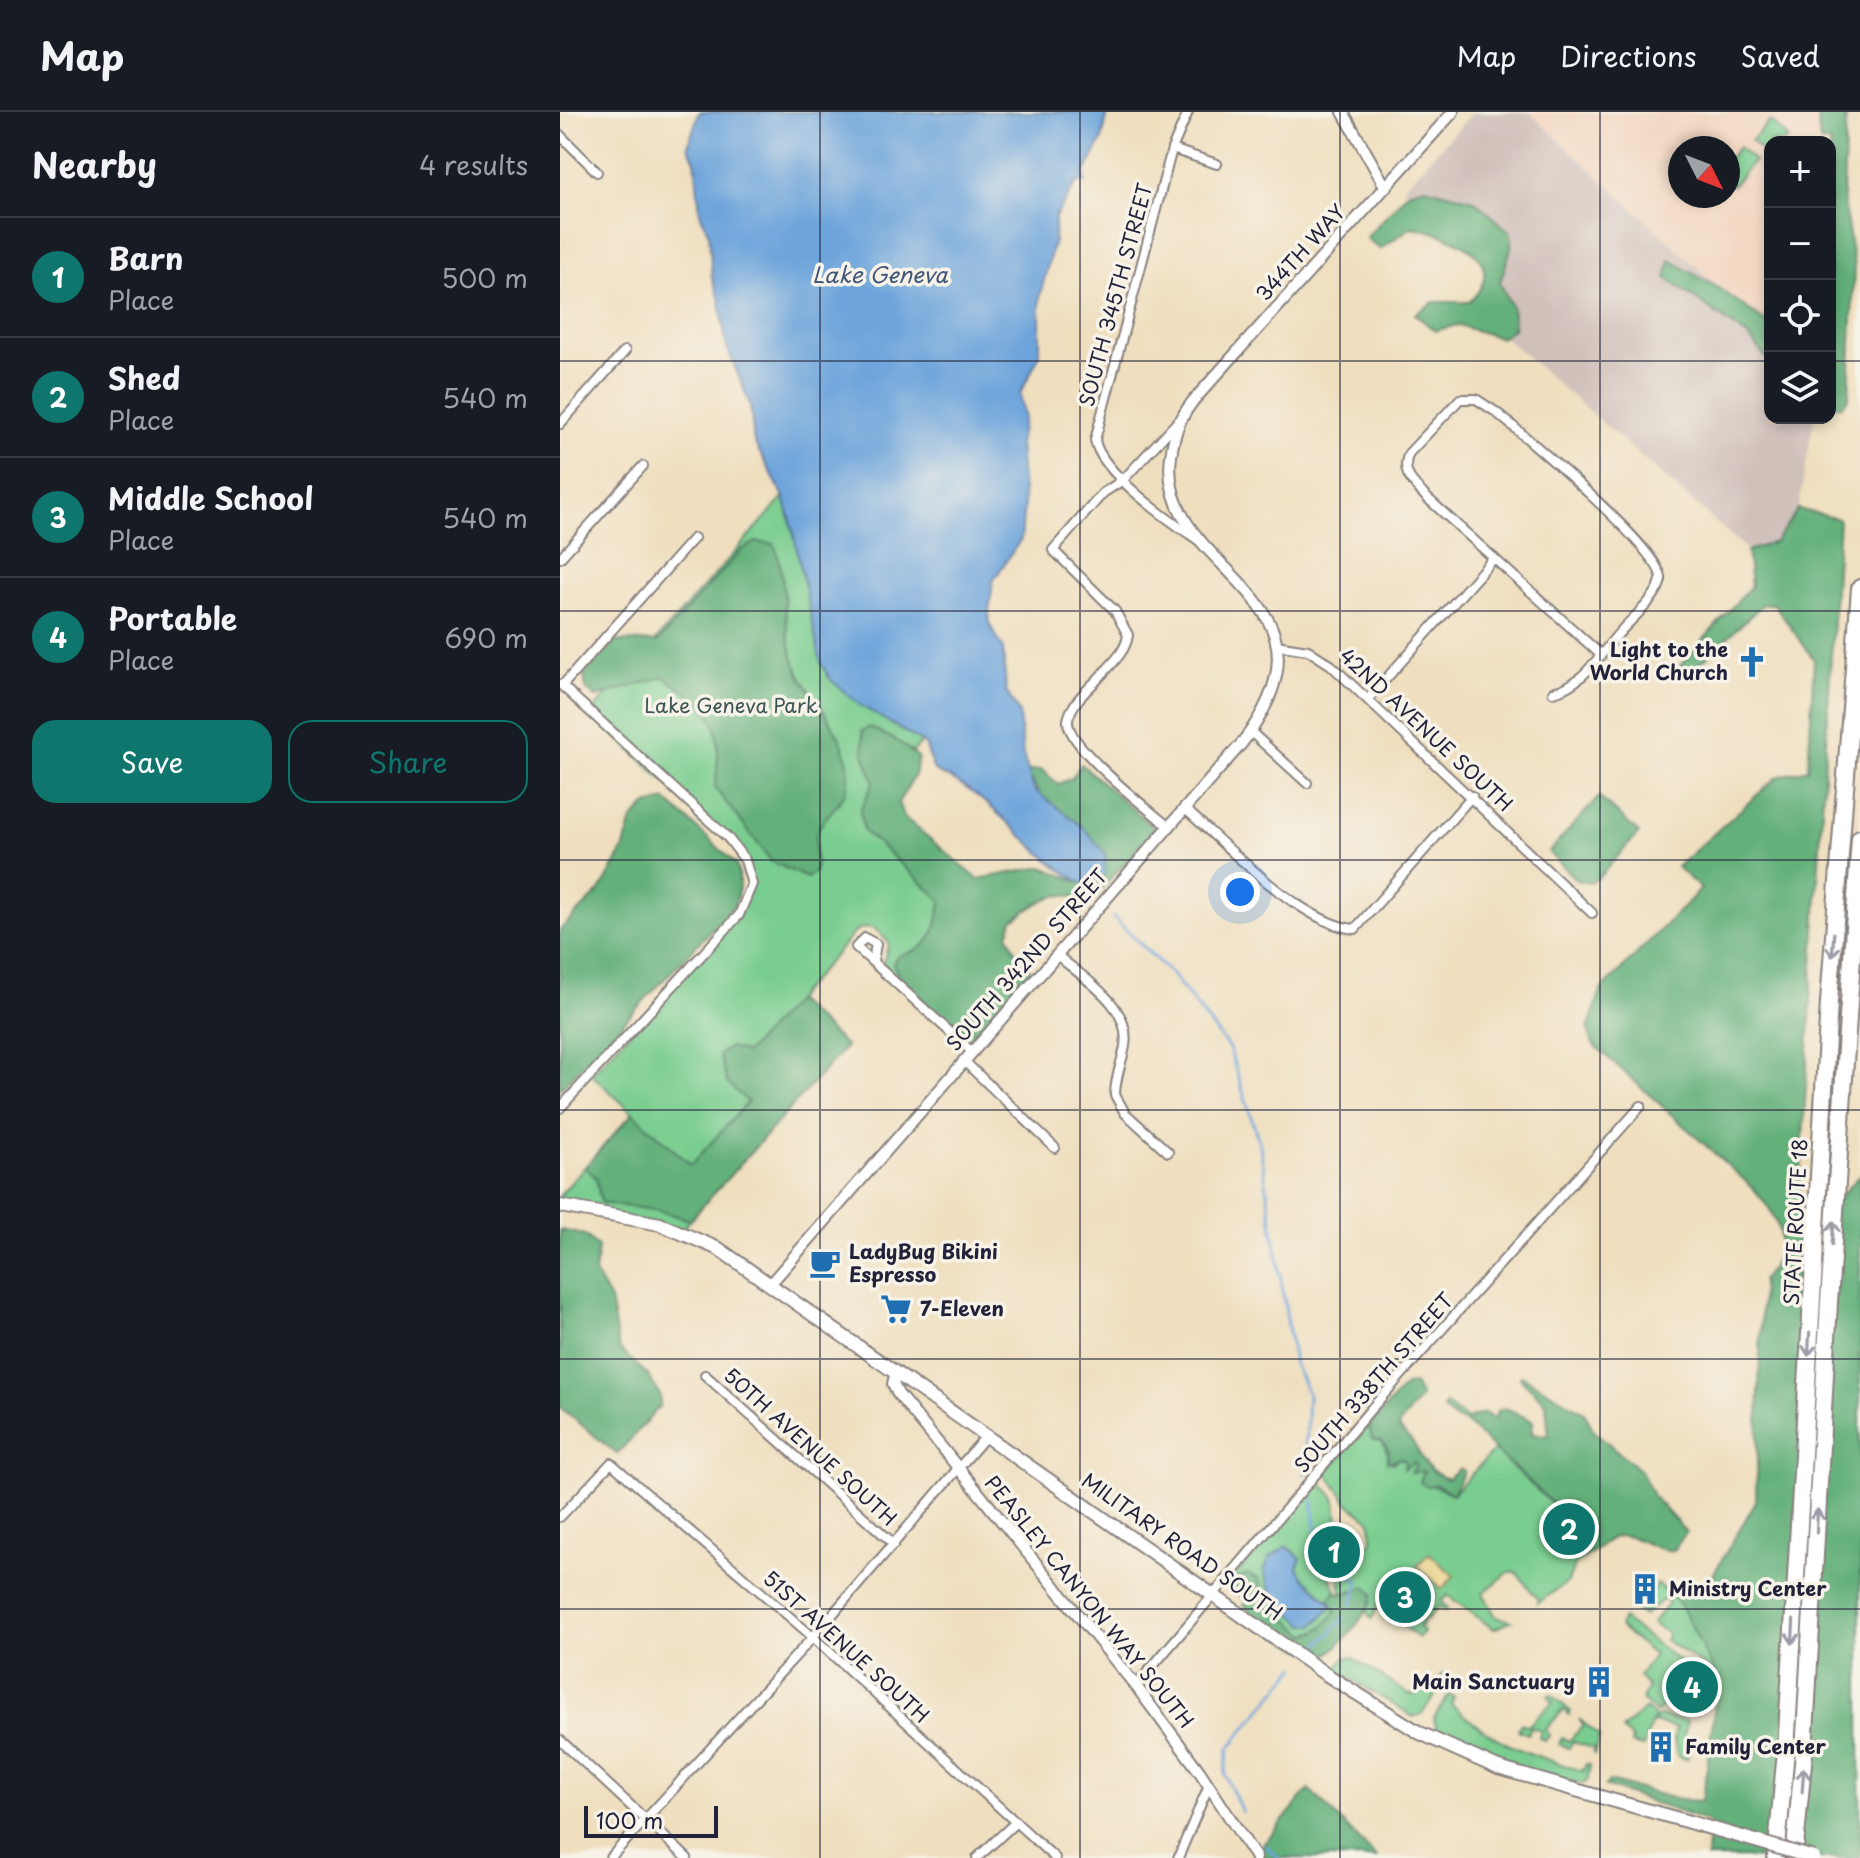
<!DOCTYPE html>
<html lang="en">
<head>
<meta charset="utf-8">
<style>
	:root { --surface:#171b24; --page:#242831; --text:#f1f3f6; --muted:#9ea1a6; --line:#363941; --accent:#0f766e }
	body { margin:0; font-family:"Playpen Sans",sans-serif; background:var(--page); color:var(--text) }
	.controls { position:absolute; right:24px; top:24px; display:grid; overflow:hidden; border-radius:16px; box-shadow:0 4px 12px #0003 }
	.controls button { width:72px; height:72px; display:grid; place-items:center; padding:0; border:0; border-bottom:2px solid var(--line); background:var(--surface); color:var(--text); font:40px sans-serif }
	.compass { position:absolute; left:1108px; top:24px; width:72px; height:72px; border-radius:50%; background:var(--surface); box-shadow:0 4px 12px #0003; rotate:132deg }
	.scale { position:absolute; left:24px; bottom:20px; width:134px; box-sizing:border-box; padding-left:8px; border:4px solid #22223b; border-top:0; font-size:22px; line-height:28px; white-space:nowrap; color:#22223b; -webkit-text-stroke:6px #f7f3e8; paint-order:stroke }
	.you { position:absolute; left:680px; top:780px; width:28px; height:28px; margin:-20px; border:6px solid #fff; border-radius:50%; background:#1a73e8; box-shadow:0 0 0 12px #1a73e833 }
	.badge { display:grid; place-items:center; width:52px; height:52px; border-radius:50%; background:var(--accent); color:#fff; font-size:26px; font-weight:700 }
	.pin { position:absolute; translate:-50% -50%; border:4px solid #fff; box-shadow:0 2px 8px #0006 }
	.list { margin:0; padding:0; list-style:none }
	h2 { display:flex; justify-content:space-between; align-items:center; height:104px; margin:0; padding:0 32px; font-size:34px }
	h2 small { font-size:26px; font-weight:400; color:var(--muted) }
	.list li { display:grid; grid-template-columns:52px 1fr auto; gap:24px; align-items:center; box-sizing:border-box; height:120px; padding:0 32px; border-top:2px solid var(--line) }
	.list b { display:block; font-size:30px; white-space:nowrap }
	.list p { margin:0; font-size:26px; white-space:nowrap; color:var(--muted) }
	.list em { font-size:26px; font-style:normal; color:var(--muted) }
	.actions { display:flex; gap:16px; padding:24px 32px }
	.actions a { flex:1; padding:18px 0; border:2px solid var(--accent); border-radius:24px; text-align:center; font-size:28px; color:var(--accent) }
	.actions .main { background:var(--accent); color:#fff }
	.icon { flex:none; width:44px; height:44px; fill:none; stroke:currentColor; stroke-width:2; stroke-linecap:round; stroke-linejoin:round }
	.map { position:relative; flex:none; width:1300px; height:1746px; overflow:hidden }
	header { display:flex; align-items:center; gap:48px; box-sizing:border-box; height:112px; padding:0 40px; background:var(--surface); border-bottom:2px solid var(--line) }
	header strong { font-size:38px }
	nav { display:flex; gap:44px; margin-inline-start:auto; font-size:28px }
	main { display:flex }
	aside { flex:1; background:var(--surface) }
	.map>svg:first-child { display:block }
	.built { fill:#f2d4be; fill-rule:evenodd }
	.industrial { fill:#cfc0ba }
	.green { fill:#7acd90; stroke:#4e7866; stroke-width:2; fill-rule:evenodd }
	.forest { fill:#63b07a; stroke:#42695a; stroke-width:2 }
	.sand { fill:#eeda9e; stroke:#887e6c; stroke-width:2 }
	.water { fill:#6da4db; stroke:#48638b; stroke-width:2 }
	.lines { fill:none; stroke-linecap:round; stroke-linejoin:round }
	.stream { stroke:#6da4db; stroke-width:3 }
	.minor-casing { stroke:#88807d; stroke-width:12 }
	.tertiary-casing { stroke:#88807d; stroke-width:14 }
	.secondary-casing { stroke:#88807d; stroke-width:16 }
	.motorway-casing { stroke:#88807d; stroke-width:20 }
	.minor { stroke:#fff; stroke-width:8 }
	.tertiary { stroke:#fff; stroke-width:10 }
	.secondary { stroke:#fff; stroke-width:12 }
	.motorway { stroke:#fff; stroke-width:16 }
	.secondary-bridge-casing { stroke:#88807d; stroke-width:16; stroke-linecap:butt }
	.secondary-bridge { stroke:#fff; stroke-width:12 }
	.oneway { stroke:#9c9ca7 }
	.grid { fill:none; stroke:#22223b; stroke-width:2; stroke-opacity:0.55 }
	.labels { text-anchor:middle; stroke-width:7; stroke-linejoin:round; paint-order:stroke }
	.street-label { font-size:20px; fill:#22223b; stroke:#f7f3e8 }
	.poi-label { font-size:20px; font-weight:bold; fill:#22223b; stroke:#f7f3e8; text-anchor:start }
	.park-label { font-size:20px; fill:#3c5554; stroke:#f7f3e8 }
	.water-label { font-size:22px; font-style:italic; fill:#40567b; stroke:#f7f3e8 }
</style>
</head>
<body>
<header>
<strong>Map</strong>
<nav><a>Map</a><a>Directions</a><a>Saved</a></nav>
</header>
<main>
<aside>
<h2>Nearby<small>4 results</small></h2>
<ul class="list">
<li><span class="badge">1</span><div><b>Barn</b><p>Place</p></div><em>500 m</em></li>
<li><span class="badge">2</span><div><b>Shed</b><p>Place</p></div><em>540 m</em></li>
<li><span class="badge">3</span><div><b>Middle School</b><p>Place</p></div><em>540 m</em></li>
<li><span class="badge">4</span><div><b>Portable</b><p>Place</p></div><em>690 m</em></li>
</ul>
<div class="actions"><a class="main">Save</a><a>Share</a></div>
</aside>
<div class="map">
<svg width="1300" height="1746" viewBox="0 0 1300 1746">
	<rect width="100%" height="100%" fill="#f7f3e8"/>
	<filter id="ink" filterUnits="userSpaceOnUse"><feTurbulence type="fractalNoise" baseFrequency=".0125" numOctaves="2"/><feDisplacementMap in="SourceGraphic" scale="16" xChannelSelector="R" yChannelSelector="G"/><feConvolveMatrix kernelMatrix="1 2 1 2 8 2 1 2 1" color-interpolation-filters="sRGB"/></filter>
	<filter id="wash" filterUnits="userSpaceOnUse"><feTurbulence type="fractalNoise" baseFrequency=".006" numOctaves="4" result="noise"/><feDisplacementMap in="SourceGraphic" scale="32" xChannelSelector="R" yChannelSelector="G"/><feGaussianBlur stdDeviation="1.8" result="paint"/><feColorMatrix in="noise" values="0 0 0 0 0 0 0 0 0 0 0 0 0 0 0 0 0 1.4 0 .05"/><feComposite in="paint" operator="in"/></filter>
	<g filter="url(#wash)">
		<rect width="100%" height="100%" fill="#efdfbf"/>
		<path class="built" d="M969,0H1261L1258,9L1260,30H1210V213L1160,177ZM1120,36H1168V84H1120Z"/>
		<polygon class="industrial" points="913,0 969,0 1210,223 1210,306 1254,306 1233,428 1208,456 934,216 932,152 843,76"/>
		<g class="green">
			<polygon points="1210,9 1228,26 1225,30 1210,30 1210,46 1191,29"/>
			<polygon points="1179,35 1194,49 1172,74 1168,70 1168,47"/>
			<polygon points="224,385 249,483 261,551 300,593 362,630 300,699 304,719 470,867 421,923 402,926 322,854 329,831 315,817 307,815 297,818 235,888 286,934 121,1118 0,1094 0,1083 73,1001 31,962 179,803 192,772 178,738 31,601"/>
			<path d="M809,1314L812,1327L822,1329L832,1351L841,1346L857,1353L851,1360L864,1358L860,1369L893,1382L934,1338L1012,1411L1007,1422L1017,1442L1025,1445L1014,1454L1008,1470L977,1491V1486L956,1460L948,1461L923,1481L936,1505L951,1509L934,1517L887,1483L881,1490L888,1496L885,1499L879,1494L866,1508L860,1503L867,1494L840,1468L826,1483L836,1494L829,1502L818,1493L812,1507L806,1500L811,1491L797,1476L783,1482C772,1440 793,1455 812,1429L811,1409L790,1393L766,1360Z"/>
			<path d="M756,1371C785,1379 781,1422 764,1439L774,1451L770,1465L777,1480L770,1487L776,1499C768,1511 760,1520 746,1523L706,1489L698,1467L686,1465L668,1472ZM731,1437L741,1446L737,1455L745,1467L770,1490L771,1495L759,1509L711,1480L703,1457Z"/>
			<polygon points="1097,1472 1121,1493 1158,1567 1147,1556 1105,1528 1108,1522 1092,1511 1109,1491 1105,1486 1083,1504 1077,1498"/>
			<polygon points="838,1496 852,1509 858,1505 864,1510 859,1515 863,1520 858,1526 832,1504"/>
			<polygon points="1063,1507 1127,1555 1121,1566 1112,1568 1110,1588 1097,1601 1082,1588 1088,1575 1078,1565 1094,1543 1059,1515"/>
			<polygon points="792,1545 850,1583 870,1578 883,1562 886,1568 862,1602 853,1605 776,1557 785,1546"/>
			<polygon points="991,1582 1011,1600 1009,1603 1003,1598 985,1618 990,1623 985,1628 979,1626 981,1619 971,1615 968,1622 958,1618 961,1611 968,1614 993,1590 988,1584"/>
			<path d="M889,1583L894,1585L891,1592C937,1634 966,1641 1023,1659L1026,1652L1030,1653L1028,1668L1023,1672L959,1656L877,1620L874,1606Z"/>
			<polygon points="1085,1596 1094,1604 1083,1635 1071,1632 1072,1627 1062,1618"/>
			<polygon points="1098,1604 1127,1609 1124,1624 1130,1637 1127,1647 1118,1645 1114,1627 1116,1616 1092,1610"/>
			<polygon points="1019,1607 1039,1624 1034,1643 1033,1636 1013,1630 1009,1636 999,1632 1002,1626 1009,1629 1023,1614"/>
		</g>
		<g class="forest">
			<polygon points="1261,0 1286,0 1283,86 1294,154 1289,285 1282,294 1270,292 1270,30 1260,30 1258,9"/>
			<path d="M865,75L914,88L951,121V136L940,171L952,195L954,215L941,226L897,213L875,219L855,202L874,190H909C954,146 890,122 852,115L820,137L806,126L848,80Z"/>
			<polygon points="1110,148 1160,177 1210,213 1210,251 1189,225 1106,166"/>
			<path d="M1238,397L1279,407L1237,1128L1300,1063V1746H1147L1149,1710L1045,1674L1049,1669L1116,1687L1139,1689L1143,1686L1158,1567L1121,1493L1102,1476L1119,1472L1139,1475L1150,1468L1196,1389L1202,1168C1234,1133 1219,1106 1193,1076L1033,932L1028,917L1041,878L1141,777L1117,755L1217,665L1248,657L1254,548L1214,492H1203L1134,557L1119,555L1191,474L1187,439L1215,430Z"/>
			<path d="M196,430L214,432C231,476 218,525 243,568C261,598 299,638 286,678C281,693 264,704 258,718C253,728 257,748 255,760L247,766L212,750L155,676C162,611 161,600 103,565L36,585L26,577L24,562L56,529L98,530L181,438Z"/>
			<path d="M310,615L339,630L358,645L355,663L338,691L345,706L418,767L483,755L528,774L467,659L482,658L498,672L512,666L521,652L595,717L527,793C499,771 478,791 453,808L448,823L459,845L473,860L419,919C387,922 358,882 337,861L333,851L338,844C373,837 377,819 381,788L304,719L300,699L314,669L304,641L302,619Z"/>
			<polygon points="1039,685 1079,721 1038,766 1030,771 1016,768 989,740"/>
			<path d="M106,688L176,752C181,768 180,778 174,794L0,977V818L40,779L63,738L72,708L87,693Z"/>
			<polygon points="235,888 286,934 130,1108 100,1099 41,1091 36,1066 25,1055 73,1001 131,1053 188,990 167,971 159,943 170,935 186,941"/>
			<polygon points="0,1118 25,1123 38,1135 35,1162 50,1188 59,1237 87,1262 100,1283 100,1294 57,1342 0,1295"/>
			<path d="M961,1263L1024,1300L1034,1319L1081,1359L1093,1384L1126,1420L1114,1438C1092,1441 1074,1417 1052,1426C1043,1430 1034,1440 1025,1445L1017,1442L1007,1421L1012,1411L1006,1404L905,1310L896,1308L883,1297L886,1292L907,1307L924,1301L935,1307L937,1299L946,1296L973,1309L972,1322L989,1324L986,1291L960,1266Z"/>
			<path d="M854,1272L861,1285L838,1314C842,1322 851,1327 855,1334C864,1350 869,1360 887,1367L900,1356L904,1359L893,1382L876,1373L867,1374L860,1370L864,1359L851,1361L856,1353L854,1350L844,1357L845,1349L841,1346L827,1350L829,1339L822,1329L812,1327L809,1314L846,1273Z"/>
			<path d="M687,1462L698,1467L706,1489L746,1523C760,1520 768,1511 776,1499L769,1487L775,1480L783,1482L806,1475L813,1482C808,1504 780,1534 763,1546C735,1536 701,1516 684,1493L685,1486L668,1478L671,1476L668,1472Z"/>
			<polygon points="749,1677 817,1746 692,1746"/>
		</g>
		<polygon class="sand" points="869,1441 894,1464 882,1477 857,1454"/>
		<g class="water">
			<path d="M139,0H548L542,28L524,62L526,70H517L495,105L494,128L480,184V242L460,282L464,304L459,332L464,393L461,427L433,469L429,500L430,513L443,536L446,579L459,601L463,643L474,678L522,714L545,741V762L528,774C469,745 436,683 374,659L365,632L300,593L270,567L261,551L230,405L224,385L194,330L190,293L166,232L160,188L152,166L149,122L140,101L135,49L128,34Z"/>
			<polygon points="726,1434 741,1446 737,1455 745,1467 770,1490 771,1495 754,1513 745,1513 714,1486 704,1460 709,1447"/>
		</g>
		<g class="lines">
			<g class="stream">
				<polyline points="528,774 534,782"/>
				<polyline points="553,805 614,865 669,936 700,1033 734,1252 748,1282 745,1362"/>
				<polyline points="751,1380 760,1441 767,1451"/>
				<polyline points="778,1456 799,1469 792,1492"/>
				<polyline points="753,1539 785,1505"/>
				<polyline points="682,1700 665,1662 669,1636 736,1555"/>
				<polyline points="706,1734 718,1746"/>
			</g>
		</g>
	</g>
	<g filter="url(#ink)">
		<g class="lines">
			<defs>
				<g id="minor">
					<path d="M628,0L612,37L535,328C540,360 611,410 638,428"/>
					<polyline points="0,23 37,60"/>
					<polyline points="612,37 657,52"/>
					<polyline points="0,312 65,239"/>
					<polyline points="0,446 83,354"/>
					<polyline points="716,533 748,538 771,553 1032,801"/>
					<polyline points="0,572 168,726 185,748 192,772 179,803 0,996"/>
					<polyline points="2,574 134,426"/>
					<path d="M993,580C1022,574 1041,541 1060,520C1072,506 1097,487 1101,468C1106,442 962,322 936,300L916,287H900L849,341C840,360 853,371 865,384L1040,542"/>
					<polyline points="808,587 934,446"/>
					<polyline points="691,620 747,671"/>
					<path d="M624,696C664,731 742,813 795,817L912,684"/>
					<path d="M608,714C588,697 505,633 508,608C511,592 526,579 537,568C548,555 566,541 568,523L555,499L493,438L543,381L563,368L618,309"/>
					<path d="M497,843C523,866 572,894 565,934C562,951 555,965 555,983L565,1001L608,1040"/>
					<polyline points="313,849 316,832 305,826 296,835 411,939"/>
					<polyline points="403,948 495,1036"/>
					<polyline points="145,1263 334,1432"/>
					<polyline points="0,1405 51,1351 253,1525 495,1746"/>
					<polyline points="576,1574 811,1297 1081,994"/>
					<polyline points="0,1628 127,1746"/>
					<polyline points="50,1746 253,1525 427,1323"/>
					<polyline points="417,1746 456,1710"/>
					<polyline points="618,1746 649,1673"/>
				</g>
				<g id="tertiary">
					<polyline points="783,0 825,74"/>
					<path d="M211,1171L682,631C798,479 595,463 611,344C614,322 619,307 633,289L893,0"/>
					<polyline points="336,1260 333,1272 338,1282 576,1574 640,1660 696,1746"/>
				</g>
				<polyline id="secondary" points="0,1094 100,1112 159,1137 764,1561 860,1621 938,1656 1168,1721"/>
				<g id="motorway">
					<polyline points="1216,1746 1226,1639 1269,890 1300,476"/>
					<polyline points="1234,1746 1244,1641 1269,1190 1300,726"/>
				</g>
			</defs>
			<use href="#minor" class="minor-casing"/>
			<use href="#tertiary" class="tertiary-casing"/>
			<use href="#secondary" class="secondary-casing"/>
			<use href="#motorway" class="motorway-casing"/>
			<use href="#minor" class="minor"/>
			<use href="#tertiary" class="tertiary"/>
			<use href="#secondary" class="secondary"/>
			<use href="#motorway" class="motorway"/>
			<defs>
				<polyline id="secondary-bridge" points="1168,1721 1254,1746"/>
			</defs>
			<use href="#secondary-bridge" class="secondary-bridge-casing"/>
			<use href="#secondary-bridge" class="secondary-bridge"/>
		</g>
		<defs><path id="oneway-shaft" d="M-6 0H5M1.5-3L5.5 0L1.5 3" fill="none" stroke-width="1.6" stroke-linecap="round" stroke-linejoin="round" transform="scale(2)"/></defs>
		<g class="oneway">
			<use href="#oneway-shaft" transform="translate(1273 833) rotate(94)"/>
			<use href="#oneway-shaft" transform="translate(1273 1121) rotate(-86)"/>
			<use href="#oneway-shaft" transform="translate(1249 1232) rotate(93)"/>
			<use href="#oneway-shaft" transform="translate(1257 1409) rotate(-87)"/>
			<use href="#oneway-shaft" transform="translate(1233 1520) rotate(93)"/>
			<use href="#oneway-shaft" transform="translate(1243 1668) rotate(-86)"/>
		</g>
	</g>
	<path class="grid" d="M260,0V1746M520,0V1746M780,0V1746M1040,0V1746M0,249H1210M1270,249H1300M0,499H1300M0,748H1300M0,998H1300M0,1247H1300M0,1497H1300"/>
	<defs>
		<symbol id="church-bare" viewBox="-9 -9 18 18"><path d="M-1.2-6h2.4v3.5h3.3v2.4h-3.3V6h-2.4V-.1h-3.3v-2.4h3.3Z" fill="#1f6fb2" stroke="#f7f3e8" stroke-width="2.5" paint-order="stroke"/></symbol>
		<symbol id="cafe-bare" viewBox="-9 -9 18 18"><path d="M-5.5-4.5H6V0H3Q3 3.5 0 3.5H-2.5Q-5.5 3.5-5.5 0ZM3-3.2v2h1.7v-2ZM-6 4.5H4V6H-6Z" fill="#1f6fb2" stroke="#f7f3e8" stroke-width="2.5" paint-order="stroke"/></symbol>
		<symbol id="supermarket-bare" viewBox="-9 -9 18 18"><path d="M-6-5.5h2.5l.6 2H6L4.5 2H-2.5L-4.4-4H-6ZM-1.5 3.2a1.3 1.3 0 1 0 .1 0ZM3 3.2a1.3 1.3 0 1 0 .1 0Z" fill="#1f6fb2" stroke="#f7f3e8" stroke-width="2.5" paint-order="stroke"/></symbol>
		<symbol id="building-bare" viewBox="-9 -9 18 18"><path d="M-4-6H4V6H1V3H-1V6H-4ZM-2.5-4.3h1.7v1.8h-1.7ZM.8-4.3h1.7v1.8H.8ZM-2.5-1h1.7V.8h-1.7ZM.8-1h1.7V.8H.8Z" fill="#1f6fb2" stroke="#f7f3e8" stroke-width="2.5" paint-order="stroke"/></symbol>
	</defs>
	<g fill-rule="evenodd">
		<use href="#church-bare" x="1170" y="528" width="44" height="44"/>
		<use href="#cafe-bare" x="243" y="1129" width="44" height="44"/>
		<use href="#supermarket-bare" x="314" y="1175" width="44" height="44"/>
		<use href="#building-bare" x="1063" y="1455" width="44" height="44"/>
		<use href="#building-bare" x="1017" y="1548" width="44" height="44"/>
		<use href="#building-bare" x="1079" y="1613" width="44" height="44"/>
	</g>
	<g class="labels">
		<g class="street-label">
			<text transform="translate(741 141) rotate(-48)" y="7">344TH WAY</text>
			<text transform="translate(556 183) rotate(-75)" y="7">SOUTH 345TH STREET</text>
			<text transform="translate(866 618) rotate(43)" y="7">42ND AVENUE SOUTH</text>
			<text transform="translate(467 848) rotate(-49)" y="7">SOUTH 342ND STREET</text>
			<text transform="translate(1236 1110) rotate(-87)" y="7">STATE ROUTE 18</text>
			<text transform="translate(814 1271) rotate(-49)" y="7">SOUTH 338TH STREET</text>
			<text transform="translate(250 1335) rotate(42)" y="7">50TH AVENUE SOUTH</text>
			<text transform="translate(622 1435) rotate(35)" y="7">MILITARY ROAD SOUTH</text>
			<text transform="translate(529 1490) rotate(51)" y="7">PEASLEY CANYON WAY SOUTH</text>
			<text transform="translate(286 1535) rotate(42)" y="7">51ST AVENUE SOUTH</text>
		</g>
		<g class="poi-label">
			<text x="1168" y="545" text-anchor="end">Light to the<tspan x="1168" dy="23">World Church</tspan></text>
			<text x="289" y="1147">LadyBug Bikini<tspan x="289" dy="23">Espresso</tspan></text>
			<text x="360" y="1204">7-Eleven</text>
			<text x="1109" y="1484">Ministry Center</text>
			<text x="1015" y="1577" text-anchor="end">Main Sanctuary</text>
			<text x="1125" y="1642">Family Center</text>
		</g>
		<g class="park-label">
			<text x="171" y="601">Lake Geneva Park</text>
		</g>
		<g class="water-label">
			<text x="320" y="171">Lake Geneva</text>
		</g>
	</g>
</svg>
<div class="controls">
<button>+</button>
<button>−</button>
<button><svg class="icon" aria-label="locate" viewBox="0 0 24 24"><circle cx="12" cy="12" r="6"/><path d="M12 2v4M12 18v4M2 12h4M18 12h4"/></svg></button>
<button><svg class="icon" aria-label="layers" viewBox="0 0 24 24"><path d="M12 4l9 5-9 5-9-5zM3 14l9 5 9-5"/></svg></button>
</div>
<svg class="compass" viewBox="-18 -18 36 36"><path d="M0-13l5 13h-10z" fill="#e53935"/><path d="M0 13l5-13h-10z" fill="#9ea1a6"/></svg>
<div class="scale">100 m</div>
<div class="you"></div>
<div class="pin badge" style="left:774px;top:1440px">1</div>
<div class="pin badge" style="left:1009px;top:1417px">2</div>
<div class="pin badge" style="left:845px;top:1485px">3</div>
<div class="pin badge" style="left:1132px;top:1575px">4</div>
</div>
</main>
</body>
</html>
